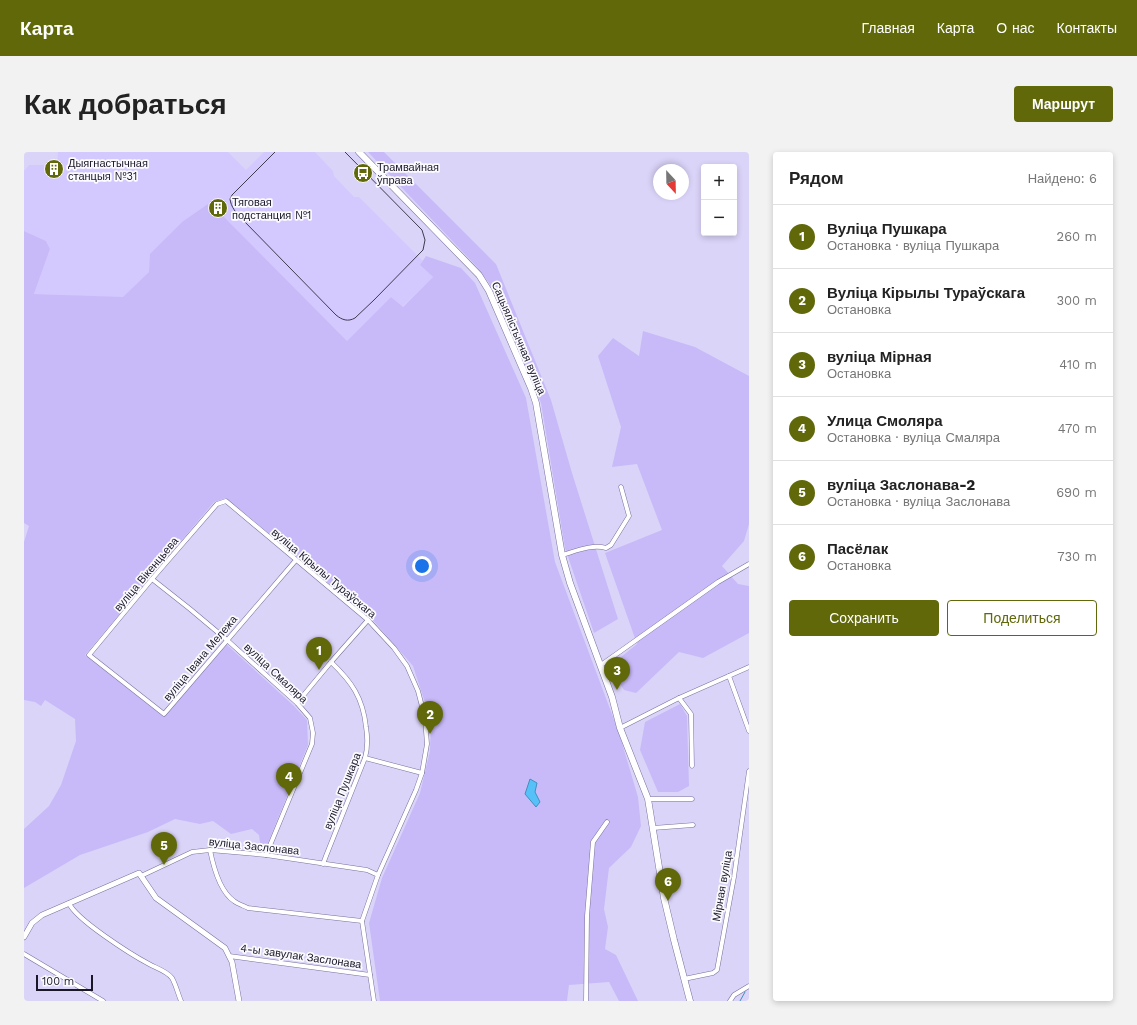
<!DOCTYPE html>
<html lang="ru">
<head>
<meta charset="utf-8">
<style>
	:root { --surface:#fff; --page:#f2f2f2; --text:#222; --muted:#767676; --line:#e0e0e0; --accent:#606809 }
	body { margin:0; font-family:"Work Sans",sans-serif; background:var(--page); color:var(--text) }
	.controls { position:absolute; right:12px; top:12px; display:grid; overflow:hidden; border-radius:4px; box-shadow:0 2px 6px #0003 }
	.controls button { width:36px; height:36px; display:grid; place-items:center; padding:0; border:0; border-bottom:1px solid var(--line); background:var(--surface); color:var(--text); font:20px sans-serif }
	.compass { position:absolute; left:629px; top:12px; width:36px; height:36px; border-radius:50%; background:var(--surface); box-shadow:0 2px 6px #0003; rotate:158deg }
	.scale { position:absolute; left:12px; bottom:10px; width:57px; box-sizing:border-box; padding-left:4px; border:2px solid #1b1728; border-top:0; font-size:11px; line-height:14px; white-space:nowrap; color:#1b1728; -webkit-text-stroke:3px #fbfaff; paint-order:stroke }
	.you { position:absolute; left:398px; top:414px; width:14px; height:14px; margin:-10px; border:3px solid #fff; border-radius:50%; background:#1a73e8; box-shadow:0 0 0 6px #1a73e833 }
	.badge { display:grid; place-items:center; width:26px; height:26px; border-radius:50%; background:var(--accent); color:#fff; font-size:13px; font-weight:700 }
	.pin { position:absolute; translate:-50% -33px; filter:drop-shadow(0 1px 2px #0008) }
	.pin::after { content:''; position:absolute; top:21px; width:14px; height:12px; background:inherit; clip-path:polygon(0 0,100% 0,50% 100%) }
	.list { margin:0; padding:0; list-style:none }
	h2 { display:flex; justify-content:space-between; align-items:center; height:52px; margin:0; padding:0 16px; font-size:17px }
	h2 small { font-size:13px; font-weight:400; color:var(--muted) }
	.list li { display:grid; grid-template-columns:26px 1fr auto; gap:12px; align-items:center; box-sizing:border-box; height:64px; padding:0 16px; border-top:1px solid var(--line) }
	.list b { display:block; font-size:15px; white-space:nowrap }
	.list p { margin:0; font-size:13px; white-space:nowrap; color:var(--muted) }
	.list em { font-size:13px; font-style:normal; color:var(--muted) }
	.actions { display:flex; gap:8px; padding:12px 16px }
	.actions a { flex:1; padding:9px 0; border:1px solid var(--accent); border-radius:4px; text-align:center; font-size:14px; color:var(--accent) }
	.actions .main { background:var(--accent); color:#fff }
	.map { position:relative; flex:none; width:725px; height:849px; overflow:hidden; border-radius:4px }
	header { display:flex; align-items:center; gap:24px; box-sizing:border-box; height:56px; padding:0 20px; background:var(--accent); color:#fff }
	header strong { font-size:19px }
	nav { display:flex; gap:22px; margin-inline-start:auto; font-size:14px }
	.intro { display:flex; align-items:center; justify-content:space-between; box-sizing:border-box; height:96px; padding:0 24px }
	h1 { margin:0; font-size:28px }
	.button { padding:10px 18px; border-radius:4px; background:var(--accent); color:#fff; font-size:14px; font-weight:700 }
	main { display:flex; gap:24px; padding:0 24px }
	aside { flex:1; background:var(--surface); border-radius:4px; box-shadow:0 2px 6px #0003 }
	.map>svg:first-child { display:block }
	.built { fill:#d4c9fe }
	.green { fill:#c8baf8 }
	.water { fill:#56c1f9; stroke:#448eba }
	.lines { fill:none; stroke-linecap:round; stroke-linejoin:round }
	.stream { stroke:#448eba; stroke-width:1 }
	.minor-casing { stroke:#7a709a; stroke-width:5 }
	.tertiary-casing { stroke:#7a709a; stroke-width:6 }
	.secondary-casing { stroke:#7a709a; stroke-width:7 }
	.minor { stroke:#fff; stroke-width:4 }
	.tertiary { stroke:#fff; stroke-width:5 }
	.secondary { stroke:#fff; stroke-width:6 }
	.tram { stroke:#3f3a4f; stroke-width:1 }
	.labels { text-anchor:middle; stroke-width:3.5; stroke-linejoin:round; paint-order:stroke }
	.poi-label { font-size:11px; fill:#1b1728; stroke:#fbfaff; text-anchor:start }
	.street-label { font-size:11px; fill:#1b1728; stroke:#fbfaff }
</style>
</head>
<body>
<header>
<strong>Карта</strong>
<nav><a>Главная</a><a>Карта</a><a>О нас</a><a>Контакты</a></nav>
</header>
<div class="intro"><h1>Как добраться</h1><a class="button">Маршрут</a></div>
<main>
<div class="map">
<svg width="725" height="849" viewBox="0 0 725 849">
	<rect width="100%" height="100%" fill="#dbd4f9"/>
	<polygon class="built" points="34,0 204,0 222,18 240,0 291,0 309,19 310,24 330,45 335,45 399,109 396,113 409,125 378,155 367,145 323,189 198,64 196,65 158,70 127,102 125,120 99,146 10,142 26,97 22,89 0,79 0,19 5,13 33,13"/>
	<g class="green">
		<polygon points="344,0 360,0 472,112 527,248 548,321 594,467 570,481 541,396 517,251 465,131 453,115"/>
		<polygon points="184,52 196,65 199,64 323,189 367,145 379,155 409,125 396,113 402,104 437,116 451,131 502,246 531,410 595,581 614,645 617,674 607,695 585,716 580,757 584,775 581,797 592,803 614,849 595,849 585,830 545,833 543,849 356,849 345,771 358,726 396,641 406,599 407,569 389,514 347,466 202,346 190,350 61,503 140,565 202,492 270,554 283,568 284,593 241,698 237,698 235,683 228,677 207,682 189,669 176,672 151,667 124,680 56,703 0,736 0,677 25,654 37,633 52,589 51,567 21,548 17,554 11,550 0,548 0,390 5,374 0,371 0,79 22,89 26,97 10,142 99,145 125,120 126,102 158,70"/>
		<polygon points="619,179 671,195 725,224 725,372 720,389 698,414 714,432 725,434 725,481 679,506 655,500 612,541 600,538 585,515 613,492 581,401 638,378 613,312 588,315 597,275 574,204 589,186 615,204"/>
		<polygon points="656,552 663,564 665,634 654,640 634,640 616,598 621,570"/>
	</g>
	<polygon class="water" points="506,627 513,631 511,640 516,650 512,655 501,642"/>
	<g class="lines">
		<polyline class="stream" points="716,849 721,840"/>
		<defs>
			<g id="minor">
				<path d="M538,403C552,399 568,392 582,396L587,393L605,364L597,335"/>
				<polyline points="272,408 140,562 65,503 128,427 193,352 202,349 344,468 370,496 383,514 394,539 401,566 403,592 398,621 392,638 354,723 338,769 350,849"/>
				<polyline points="128,427 166,457 203,488 273,551 286,566 289,581 288,592 242,703"/>
				<polyline points="577,513 694,430 725,412"/>
				<polyline points="705,524 725,579"/>
				<polyline points="655,546 667,562 668,614"/>
				<polyline points="273,551 307,510 344,468"/>
				<polyline points="596,576 655,546 725,515"/>
				<polyline points="341,606 398,621"/>
				<polyline points="624,647 668,647"/>
				<polyline points="629,676 669,673"/>
				<path d="M186,698C189,713 195,739 210,749C214,752 220,754 224,756L338,769"/>
				<path d="M299,712L302,704L341,606C344,595 344,587 342,575C339,546 328,530 307,510"/>
				<polyline points="117,724 168,700 186,698 242,703 343,718 354,723"/>
				<path d="M45,751C51,767 108,803 125,812C132,816 143,819 148,826C152,833 154,842 157,849"/>
				<polyline points="0,802 79,849"/>
				<polyline points="205,804 346,823"/>
				<polyline points="660,827 689,821 693,818 710,725 725,619"/>
				<polyline points="562,849 563,764 569,690 583,670"/>
				<polyline points="706,849 710,843 725,834"/>
			</g>
			<polyline id="tertiary" points="0,785 8,771 18,763 115,721 132,746 201,796 208,810 215,849"/>
			<polyline id="secondary" points="335,0 455,123 465,139 507,236 512,251 538,403 546,431 588,545 596,576 624,647 640,746 650,788 666,849"/>
		</defs>
		<use href="#minor" class="minor-casing"/>
		<use href="#tertiary" class="tertiary-casing"/>
		<use href="#secondary" class="secondary-casing"/>
		<use href="#minor" class="minor"/>
		<use href="#tertiary" class="tertiary"/>
		<use href="#secondary" class="secondary"/>
		<path class="tram" d="M251,0L208,43L206,47C207,55 212,61 218,67L312,163C318,168 324,170 331,166L350,148L399,98L401,88L398,78L321,0"/>
	</g>
	<defs>
		<symbol id="building-disc" viewBox="-11 -11 22 22"><circle r="9.5" fill="#606809" stroke="#fbfaff"/><path d="M-4-6H4V6H1V3H-1V6H-4ZM-2.5-4.3h1.7v1.8h-1.7ZM.8-4.3h1.7v1.8H.8ZM-2.5-1h1.7V.8h-1.7ZM.8-1h1.7V.8H.8Z" fill="#fff"/></symbol>
		<symbol id="bus-disc" viewBox="-11 -11 22 22"><circle r="9.5" fill="#606809" stroke="#fbfaff"/><path d="M-5-6H5V4H4V6H2V4H-2V6H-4V4H-5ZM-3.5-4V0h7V-4ZM-3.5 1.2v1.5H-2V1.2ZM2 1.2v1.5H3.5V1.2Z" fill="#fff"/></symbol>
	</defs>
	<g fill-rule="evenodd">
		<use href="#building-disc" x="19" y="6" width="22" height="22"/>
		<use href="#bus-disc" x="328" y="10" width="22" height="22"/>
		<use href="#building-disc" x="183" y="45" width="22" height="22"/>
	</g>
	<g class="labels">
		<g class="poi-label">
			<text x="44" y="15">Дыягнастычная<tspan x="44" dy="13">станцыя №31</tspan></text>
			<text x="353" y="19">Трамвайная<tspan x="353" dy="13">ўправа</tspan></text>
			<text x="208" y="54">Тяговая<tspan x="208" dy="13">подстанция №1</tspan></text>
		</g>
		<g class="street-label">
			<text transform="translate(495 186) rotate(67)" y="4">Сацыялістычная вуліца</text>
			<text transform="translate(300 421) rotate(40)" y="4">вуліца Кірылы Тураўскага</text>
			<text transform="translate(122 422) rotate(-50)" y="4">вуліца Вікенцьева</text>
			<text transform="translate(176 506) rotate(-50)" y="4">вуліца Івана Мележа</text>
			<text transform="translate(252 521) rotate(43)" y="4">вуліца Смаляра</text>
			<text transform="translate(318 639) rotate(-68)" y="4">вуліца Пушкара</text>
			<text transform="translate(230 694) rotate(6)" y="4">вуліца Заслонава</text>
			<text transform="translate(698 734) rotate(-80)" y="4">Мірная вуліца</text>
			<text transform="translate(277 804) rotate(8)" y="4">4-ы завулак Заслонава</text>
		</g>
	</g>
</svg>
<div class="controls">
<button>+</button>
<button>−</button>
</div>
<svg class="compass" viewBox="-18 -18 36 36"><path d="M0-13l5 13h-10z" fill="#e53935"/><path d="M0 13l5-13h-10z" fill="#767676"/></svg>
<div class="scale">100 m</div>
<div class="you"></div>
<div class="pin badge" style="left:295px;top:518px">1</div>
<div class="pin badge" style="left:406px;top:582px">2</div>
<div class="pin badge" style="left:593px;top:538px">3</div>
<div class="pin badge" style="left:265px;top:644px">4</div>
<div class="pin badge" style="left:140px;top:713px">5</div>
<div class="pin badge" style="left:644px;top:749px">6</div>
</div>
<aside>
<h2>Рядом<small>Найдено: 6</small></h2>
<ul class="list">
<li><span class="badge">1</span><div><b>Вуліца Пушкара</b><p>Остановка · вуліца Пушкара</p></div><em>260 m</em></li>
<li><span class="badge">2</span><div><b>Вуліца Кірылы Тураўскага</b><p>Остановка</p></div><em>300 m</em></li>
<li><span class="badge">3</span><div><b>вуліца Мірная</b><p>Остановка</p></div><em>410 m</em></li>
<li><span class="badge">4</span><div><b>Улица Смоляра</b><p>Остановка · вуліца Смаляра</p></div><em>470 m</em></li>
<li><span class="badge">5</span><div><b>вуліца Заслонава-2</b><p>Остановка · вуліца Заслонава</p></div><em>690 m</em></li>
<li><span class="badge">6</span><div><b>Пасёлак</b><p>Остановка</p></div><em>730 m</em></li>
</ul>
<div class="actions"><a class="main">Сохранить</a><a>Поделиться</a></div>
</aside>
</main>
</body>
</html>
